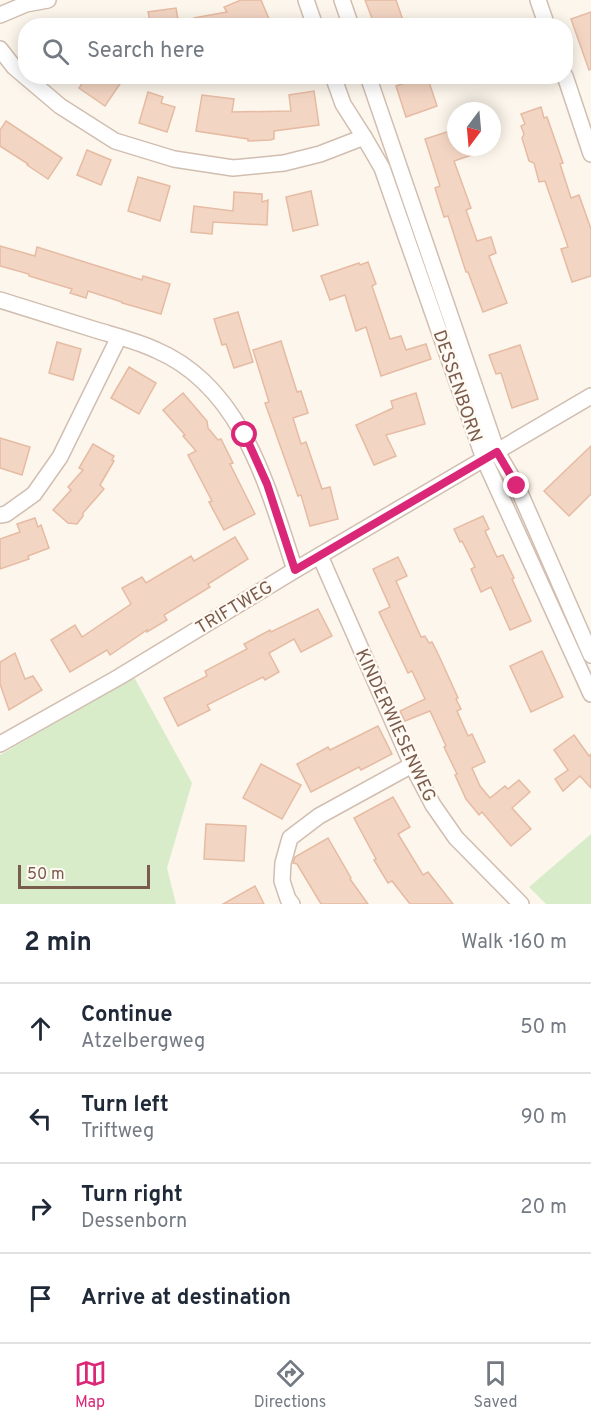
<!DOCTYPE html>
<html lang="en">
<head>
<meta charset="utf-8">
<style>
	:root { --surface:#fff; --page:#f6f6f7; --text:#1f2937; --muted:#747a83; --line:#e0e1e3; --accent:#db2777 }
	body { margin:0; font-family:Overpass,sans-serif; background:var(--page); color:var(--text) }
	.compass { position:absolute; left:447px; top:102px; width:54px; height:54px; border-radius:50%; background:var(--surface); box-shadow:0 3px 15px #0003; rotate:196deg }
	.scale { position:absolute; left:18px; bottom:15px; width:132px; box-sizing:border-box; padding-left:6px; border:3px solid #7a5c4d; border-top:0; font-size:16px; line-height:21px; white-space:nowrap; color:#7a5c4d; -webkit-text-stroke:4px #fffaf3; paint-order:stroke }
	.stop { position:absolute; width:18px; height:18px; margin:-14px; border:4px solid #db2777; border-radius:50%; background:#fff }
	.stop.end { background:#db2777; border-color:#fff; box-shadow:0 2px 6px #0008 }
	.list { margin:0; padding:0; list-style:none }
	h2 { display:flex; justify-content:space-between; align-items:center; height:78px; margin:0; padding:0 24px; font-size:26px }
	h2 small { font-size:20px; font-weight:400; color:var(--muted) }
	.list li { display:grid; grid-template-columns:39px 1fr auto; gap:18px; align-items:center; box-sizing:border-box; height:90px; padding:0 24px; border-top:2px solid var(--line) }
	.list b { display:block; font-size:22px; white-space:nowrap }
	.list p { margin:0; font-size:20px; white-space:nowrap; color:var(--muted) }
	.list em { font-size:20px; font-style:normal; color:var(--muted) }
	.icon { flex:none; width:33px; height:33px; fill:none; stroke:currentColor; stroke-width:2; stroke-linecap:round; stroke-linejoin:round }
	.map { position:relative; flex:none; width:591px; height:904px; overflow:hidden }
	.search { position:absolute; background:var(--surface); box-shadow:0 3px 15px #0003; left:18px; right:18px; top:18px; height:66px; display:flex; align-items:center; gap:15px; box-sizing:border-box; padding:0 21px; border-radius:24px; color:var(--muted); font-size:22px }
	.sheet { height:438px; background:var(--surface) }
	nav { display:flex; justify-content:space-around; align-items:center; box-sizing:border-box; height:84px; border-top:2px solid var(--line); background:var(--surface); font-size:16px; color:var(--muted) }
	nav a { display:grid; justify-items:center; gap:3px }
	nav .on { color:var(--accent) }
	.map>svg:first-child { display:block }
	.green { fill:#d8ecc9 }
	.building { fill:#f3d5c3; stroke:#e6bba3; stroke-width:1.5 }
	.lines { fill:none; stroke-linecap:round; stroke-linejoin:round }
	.minor-casing { stroke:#d1beb0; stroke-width:18 }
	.minor { stroke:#fff; stroke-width:15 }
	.route { stroke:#db2777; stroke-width:8 }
	.labels { text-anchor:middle; stroke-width:4.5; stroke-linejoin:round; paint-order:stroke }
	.street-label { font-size:18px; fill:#7a5c4d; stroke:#fffaf3 }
</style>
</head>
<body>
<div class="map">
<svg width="591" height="904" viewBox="0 0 591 904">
	<rect width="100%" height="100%" fill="#fdf6ec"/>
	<g class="green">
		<polygon points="134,677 192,783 167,868 176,904 0,904 0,755"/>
		<polygon points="591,834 591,904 546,904 529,887"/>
	</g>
	<g class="building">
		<polygon points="241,0 261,0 272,26 194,26 194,18 227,12 224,7"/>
		<polygon points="365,0 396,0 405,26 375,26"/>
		<polygon points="176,8 179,26 151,26 148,12"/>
		<polygon points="591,12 591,69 589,70 571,19"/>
		<polygon points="87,76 109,76 120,84 105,106 79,88"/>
		<polygon points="425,76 427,76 437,106 406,117 396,86"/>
		<polygon points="314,91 319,125 274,131 274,139 270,140 248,141 248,139 196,131 202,95 234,99 232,112 291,111 289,95"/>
		<polygon points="148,92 163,97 161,103 175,107 167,132 139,123"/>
		<polygon points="541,107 544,118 547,117 563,163 560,164 571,198 579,195 591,229 591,276 572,282 561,249 568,247 545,181 539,182 534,163 529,161 522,138 524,134 521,126 525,124 521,114"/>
		<polygon points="6,121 62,158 48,179 27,165 28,164 0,146 0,130"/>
		<polygon points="456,129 456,147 487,147 487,150 454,161 471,208 466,210 477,241 491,237 496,253 489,256 507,303 483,312 468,272 466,272 448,216 444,217 435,188 440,186 425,139"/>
		<polygon points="87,150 111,160 101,185 77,175"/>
		<polygon points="138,177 170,186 160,221 128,211"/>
		<polygon points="311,191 318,225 293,231 286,197"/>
		<polygon points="234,192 262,194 262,202 268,200 267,225 213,222 212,234 191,232 194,206 233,211"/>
		<polygon points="0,246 35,256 37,247 142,280 143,276 170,284 161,314 122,303 122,302 88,291 86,298 70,293 72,289 29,276 29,274 0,266"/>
		<polygon points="368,262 376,284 372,286 390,339 401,336 406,350 426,344 431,359 381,376 366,327 356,331 345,295 330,300 321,276 359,263 360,265"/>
		<polygon points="238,312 253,362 234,368 226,344 222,345 214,319"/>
		<polygon points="281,341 297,392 301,391 308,413 293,418 301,444 306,442 322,489 330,487 338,519 310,526 301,495 298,496 265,403 269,402 253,350"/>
		<polygon points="57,342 81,349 73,380 49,373"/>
		<polygon points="520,345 538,399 512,408 501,373 496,374 489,355"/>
		<polygon points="129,367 156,383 139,414 111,398"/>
		<polygon points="183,393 207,421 208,428 218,440 221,439 233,463 230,464 255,514 224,530 209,502 212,501 188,455 196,451 183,436 185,435 163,410"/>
		<polygon points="416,393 425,424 386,435 396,456 374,465 356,425 393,408 391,401"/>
		<polygon points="0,438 30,447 22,475 0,468"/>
		<polygon points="93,444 114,456 112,460 114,461 100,485 104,489 83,513 83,516 77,524 68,523 53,510 71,490 68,487 83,470 79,468"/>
		<polygon points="591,446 591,494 569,516 544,491"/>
		<polygon points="483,516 489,529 485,531 497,557 503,555 514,578 512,579 531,621 510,630 491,587 481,592 471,569 475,567 462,541 460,542 454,529"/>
		<polygon points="35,518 38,527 41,525 49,548 28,556 29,559 0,569 0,539 20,532 17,524"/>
		<polygon points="235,537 248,559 208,584 210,587 164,615 167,620 147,632 147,630 110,655 107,650 70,672 51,640 75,625 82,637 131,604 122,588 142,577 146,583 191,556 194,561"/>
		<polygon points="398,557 407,576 396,581 421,637 425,636 429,643 432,642 440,658 458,698 456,699 461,709 457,711 468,736 472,734 485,762 472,768 480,786 490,798 505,786 508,789 519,780 530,792 512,808 531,829 511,846 482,812 479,815 466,799 455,775 457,774 444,747 446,746 430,711 405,721 400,711 425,699 412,671 408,673 379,612 390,607 373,569"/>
		<polygon points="318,609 332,636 301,652 294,639 269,653 279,672 265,680 263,677 207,705 210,710 178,726 164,698 207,676 205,671 247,649 244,644 270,630 271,632"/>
		<polygon points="542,651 563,697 531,712 510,666"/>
		<polygon points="15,653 25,679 33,676 42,690 9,710 0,684 0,662"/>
		<polygon points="378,726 392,754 361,770 359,767 311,792 297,764 328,747 330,750"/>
		<polygon points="574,735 589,756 591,754 591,788 580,776 563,791 555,779 568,770 554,750"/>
		<polygon points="261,764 301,785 282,819 243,798"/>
		<polygon points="393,797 410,827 398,834 423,875 428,872 453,904 410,904 392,881 388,883 374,860 376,859 354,818"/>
		<polygon points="206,824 246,826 244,861 204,859"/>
		<polygon points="328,838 351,878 350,879 368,904 321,904 297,864 293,863 295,857"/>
		<polygon points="255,886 264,904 223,904"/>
	</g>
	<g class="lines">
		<defs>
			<g id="minor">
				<polyline points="306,0 315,26"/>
				<polyline points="342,0 351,26"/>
				<polyline points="538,0 547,26"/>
				<polyline points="0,15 26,4 48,0"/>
				<polyline points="0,49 14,67 60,106 115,141 174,159 233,168 284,163 320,154 364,137"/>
				<polyline points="333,76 343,104 364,137 382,168 484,459 591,694"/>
				<polyline points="368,76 497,452 517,486 591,655"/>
				<polyline points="565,76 591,154"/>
				<path d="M0,300C32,310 64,320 96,330C116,336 137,341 156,350C243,387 268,489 295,570"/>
				<polyline points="0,515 6,514 34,494 60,457 119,337"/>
				<polyline points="320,556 412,765 433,805 456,838 521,904"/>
				<polyline points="0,744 119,677 295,570 591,396"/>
				<polyline points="292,904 288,899 282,881 283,863 290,838 319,816 412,765"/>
			</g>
		</defs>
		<use href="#minor" class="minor-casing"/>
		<use href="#minor" class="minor"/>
	</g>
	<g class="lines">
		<polyline class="route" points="245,435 267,484 295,570 497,452 517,486"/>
	</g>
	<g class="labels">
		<g class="street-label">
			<text transform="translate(458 386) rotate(71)" y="6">DESSENBORN</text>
			<text transform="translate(234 607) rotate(-31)" y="6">TRIFTWEG</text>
			<text transform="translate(396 725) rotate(65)" y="6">KINDERWIESENWEG</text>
		</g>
	</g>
</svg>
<svg class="compass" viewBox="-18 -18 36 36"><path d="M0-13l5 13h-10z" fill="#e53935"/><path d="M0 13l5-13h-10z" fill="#747a83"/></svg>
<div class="scale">50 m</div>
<div class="stop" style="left:245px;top:435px"></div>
<div class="stop end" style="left:517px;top:486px"></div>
<div class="search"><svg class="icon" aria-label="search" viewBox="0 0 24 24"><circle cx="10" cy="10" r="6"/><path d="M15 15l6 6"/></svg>Search here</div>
</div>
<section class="sheet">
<h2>2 min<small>Walk · 160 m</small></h2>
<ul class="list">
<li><svg class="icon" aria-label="ahead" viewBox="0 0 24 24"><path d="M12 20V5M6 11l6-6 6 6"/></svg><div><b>Continue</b><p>Atzelbergweg</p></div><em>50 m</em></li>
<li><svg class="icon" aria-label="left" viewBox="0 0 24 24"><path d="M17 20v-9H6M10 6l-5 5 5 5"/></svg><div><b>Turn left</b><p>Triftweg</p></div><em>90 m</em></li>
<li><svg class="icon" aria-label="right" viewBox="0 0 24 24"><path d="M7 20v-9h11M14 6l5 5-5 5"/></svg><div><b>Turn right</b><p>Dessenborn</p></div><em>20 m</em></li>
<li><svg class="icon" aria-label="arrive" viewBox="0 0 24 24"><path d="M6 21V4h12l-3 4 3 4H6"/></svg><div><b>Arrive at destination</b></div></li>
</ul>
</section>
<nav>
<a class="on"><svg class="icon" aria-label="map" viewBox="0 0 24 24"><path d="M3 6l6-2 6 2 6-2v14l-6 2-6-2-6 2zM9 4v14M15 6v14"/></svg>Map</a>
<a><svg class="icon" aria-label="directions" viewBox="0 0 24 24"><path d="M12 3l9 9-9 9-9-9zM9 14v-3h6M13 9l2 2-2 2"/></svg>Directions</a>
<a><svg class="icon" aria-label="saved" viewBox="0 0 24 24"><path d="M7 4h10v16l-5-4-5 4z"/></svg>Saved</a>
</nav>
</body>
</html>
